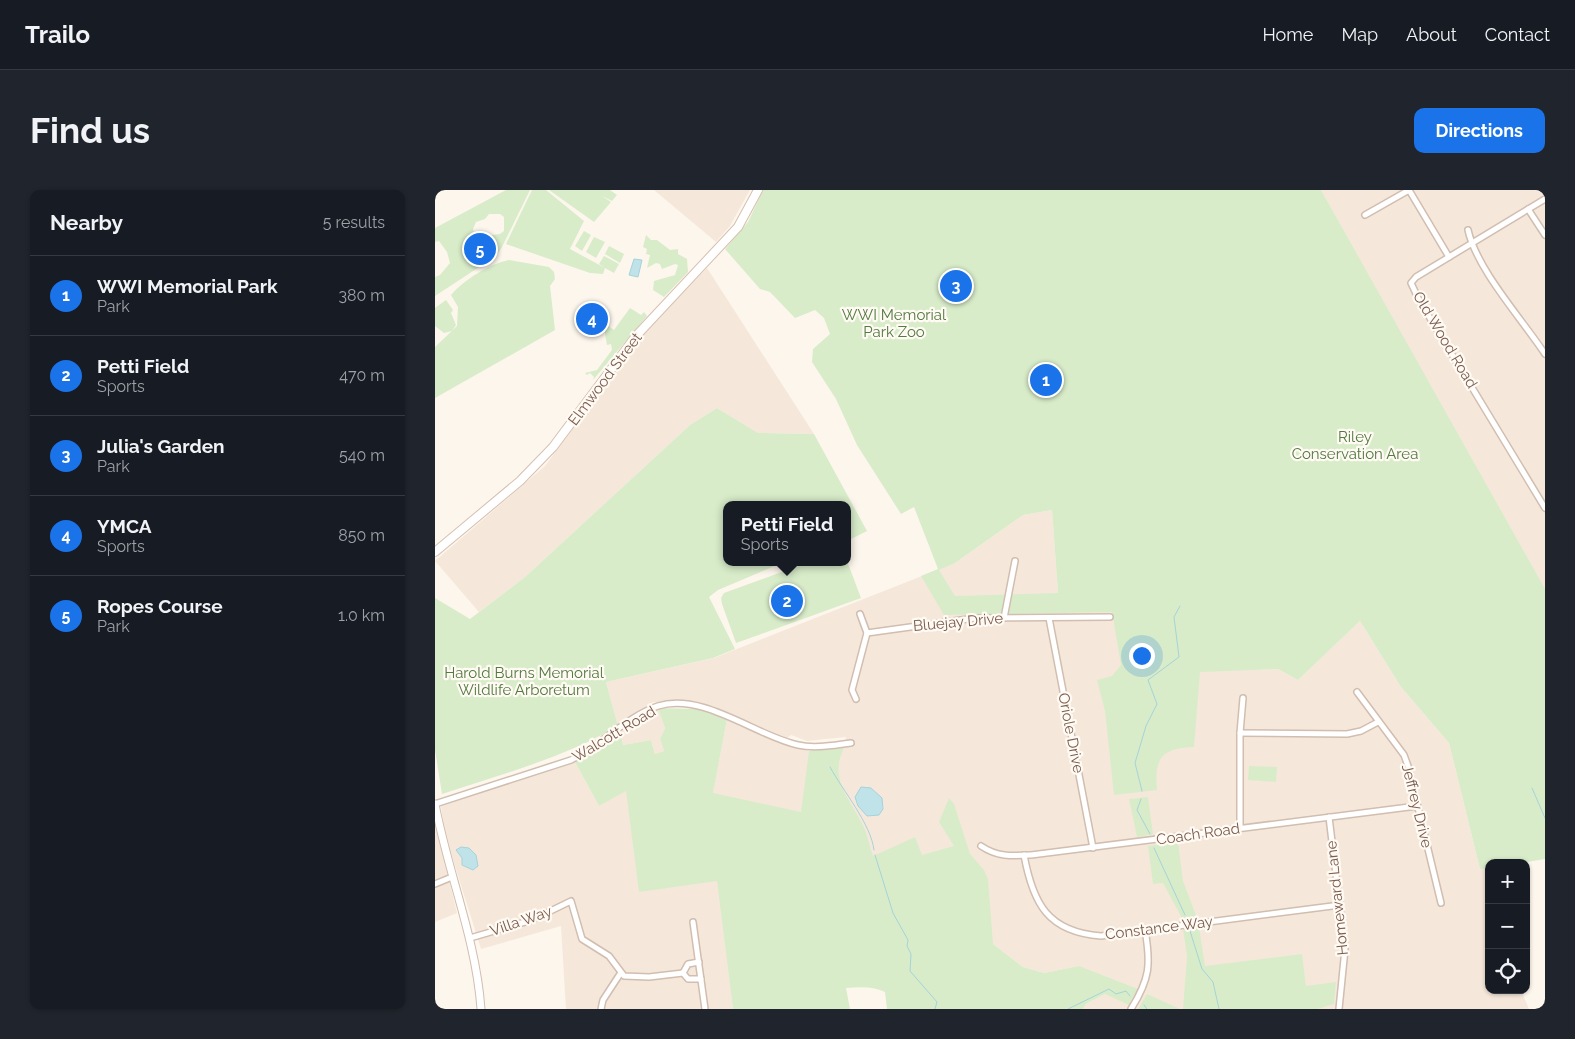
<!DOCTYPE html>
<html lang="en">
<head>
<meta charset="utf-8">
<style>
	:root { --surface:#171b24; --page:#20242c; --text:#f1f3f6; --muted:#9ea1a6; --line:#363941; --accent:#1a73e8 }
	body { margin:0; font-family:Raleway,sans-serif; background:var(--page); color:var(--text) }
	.controls { position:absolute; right:15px; bottom:15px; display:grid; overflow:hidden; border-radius:10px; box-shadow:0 1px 4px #0004 }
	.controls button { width:45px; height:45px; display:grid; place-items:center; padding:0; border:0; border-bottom:1px solid var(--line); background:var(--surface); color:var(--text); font:25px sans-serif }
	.you { position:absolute; left:706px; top:465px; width:18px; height:18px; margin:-12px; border:4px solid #fff; border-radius:50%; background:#1a73e8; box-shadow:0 0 0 8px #1a73e833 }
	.badge { display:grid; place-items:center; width:32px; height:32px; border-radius:50%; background:var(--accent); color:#fff; font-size:16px; font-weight:700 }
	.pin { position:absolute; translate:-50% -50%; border:2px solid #fff; box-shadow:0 1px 5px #0006 }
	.popup { position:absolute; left:288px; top:311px; width:128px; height:65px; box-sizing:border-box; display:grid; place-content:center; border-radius:10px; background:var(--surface); filter:drop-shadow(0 1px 4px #0005); font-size:16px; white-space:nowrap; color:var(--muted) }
	.popup b { font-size:19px; color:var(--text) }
	.popup::after { content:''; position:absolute; left:50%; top:100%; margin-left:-10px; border:10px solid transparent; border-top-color:var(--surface) }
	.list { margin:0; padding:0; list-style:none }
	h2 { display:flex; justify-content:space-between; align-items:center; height:65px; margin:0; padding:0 20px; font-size:21px }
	h2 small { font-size:16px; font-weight:400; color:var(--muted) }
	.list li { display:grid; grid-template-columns:32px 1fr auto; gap:15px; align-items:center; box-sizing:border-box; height:80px; padding:0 20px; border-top:1px solid var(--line) }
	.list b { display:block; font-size:19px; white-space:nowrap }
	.list p { margin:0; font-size:16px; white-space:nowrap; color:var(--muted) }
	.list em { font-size:16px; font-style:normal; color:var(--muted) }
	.icon { flex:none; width:28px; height:28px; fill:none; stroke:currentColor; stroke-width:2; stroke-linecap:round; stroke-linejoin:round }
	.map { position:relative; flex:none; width:1110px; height:819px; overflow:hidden; border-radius:10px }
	header { display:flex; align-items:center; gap:30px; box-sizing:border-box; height:70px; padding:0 25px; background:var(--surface); border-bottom:1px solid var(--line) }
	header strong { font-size:24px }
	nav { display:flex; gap:28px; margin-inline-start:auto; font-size:18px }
	.intro { display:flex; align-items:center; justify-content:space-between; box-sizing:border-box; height:120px; padding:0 30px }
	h1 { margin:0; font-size:35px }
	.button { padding:12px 22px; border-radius:10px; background:var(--accent); color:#fff; font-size:18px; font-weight:700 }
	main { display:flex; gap:30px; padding:0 30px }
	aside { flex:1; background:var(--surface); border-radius:10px; box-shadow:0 1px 4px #0004 }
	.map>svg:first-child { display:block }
	.residential { fill:#f5e8da }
	.green { fill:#d8ecc9; fill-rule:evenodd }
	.water { fill:#bfe3e8; stroke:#a5d3da }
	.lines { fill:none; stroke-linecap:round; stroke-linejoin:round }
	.stream { stroke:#a5d3da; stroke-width:1 }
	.minor-casing { stroke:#d1beb0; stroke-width:8 }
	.tertiary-casing { stroke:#d1beb0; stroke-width:9 }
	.secondary-casing { stroke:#d6c0b0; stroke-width:10 }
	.minor { stroke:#fff; stroke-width:5 }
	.tertiary { stroke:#fff; stroke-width:7 }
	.secondary { stroke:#fff; stroke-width:8 }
	.labels { text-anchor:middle; stroke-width:4.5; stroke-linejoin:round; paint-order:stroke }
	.park-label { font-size:15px; fill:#537a41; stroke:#fffaf3 }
	.street-label { font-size:15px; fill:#7a5c4d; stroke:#fffaf3 }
</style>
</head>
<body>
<header>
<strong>Trailo</strong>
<nav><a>Home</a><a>Map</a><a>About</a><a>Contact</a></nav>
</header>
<div class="intro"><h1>Find us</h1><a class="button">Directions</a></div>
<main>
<aside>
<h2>Nearby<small>5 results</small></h2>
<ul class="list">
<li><span class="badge">1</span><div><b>WWI Memorial Park</b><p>Park</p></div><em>380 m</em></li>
<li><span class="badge">2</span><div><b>Petti Field</b><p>Sports</p></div><em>470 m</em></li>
<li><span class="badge">3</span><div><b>Julia's Garden</b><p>Park</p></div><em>540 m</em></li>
<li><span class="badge">4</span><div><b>YMCA</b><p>Sports</p></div><em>850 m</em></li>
<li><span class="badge">5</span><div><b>Ropes Course</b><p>Park</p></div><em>1.0 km</em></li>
</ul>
</aside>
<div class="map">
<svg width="1110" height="819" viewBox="0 0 1110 819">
	<rect width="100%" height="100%" fill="#fdf6ec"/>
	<g class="residential">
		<polygon points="219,0 315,0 295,36 281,52"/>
		<polygon points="886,0 1110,0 1110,401 979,171"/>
		<polygon points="272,78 379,244 323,243 282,218 255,235 90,387 44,422 0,371 110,276 208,143"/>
		<polygon points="617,320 624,416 690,421 765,481 843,479 863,490 925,431 966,497 1014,553 1045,679 1054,678 1054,800 1086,800 1094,819 648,819 651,814 670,804 644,776 609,783 588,777 558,754 283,691 298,819 131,819 126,736 46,759 9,641 6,616 140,572 164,616 191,600 275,617 292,529 346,553 374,561 409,558 411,547 372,551 356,545 352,548 277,516 253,512 218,512 183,536 171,492 279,468 520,373 588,325"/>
		<polygon points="223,519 230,538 225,549 229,561 220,564 216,550 188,555 185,542 206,527"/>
		<polygon points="0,631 22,723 0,732"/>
	</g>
	<g class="green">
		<path d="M71,0H95L67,57L61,66L0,106V87L5,85L15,73L12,62L4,51L0,52V38ZM54,24H65L69,27V41L65,44L49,46L48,50L53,55L50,59V55H41V63H50L51,60L50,66L42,67L37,52L41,49L38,39L41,32L50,29Z"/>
		<polygon points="97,0 111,0 149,31 135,59 170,78 164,74 169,66 184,74 179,83 170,78 168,84 155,83 71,54"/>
		<polygon points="114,0 175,0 182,5 177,11 167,6 176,12 159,32"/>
		<path d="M328,0H886L1110,399V669L1086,673H1054V678L1045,679L1014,553L966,497L925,431L863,490L843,479L765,482L759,557C726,558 719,569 722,600L679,605L670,521L662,490L677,486L686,475L677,422L509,425L486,386L503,379L479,317L466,324L422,255L401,209L377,172L378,159L395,144L389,128L380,120L360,128L335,102L325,99L290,59L313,32ZM617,320L623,403L520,406L504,380L520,373L588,325Z"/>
		<polygon points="149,41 156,45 147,61 140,56"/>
		<polygon points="211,45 216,50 222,50 235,60 243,59 243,64 252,69 253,82 229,107 218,100 219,91 240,85 243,75 240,74 227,79 225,74 221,73 212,78 215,65 211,64 212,59 208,57"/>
		<polygon points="159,47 170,52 161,68 151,62"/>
		<polygon points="174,56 189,64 185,73 170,64"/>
		<path d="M74,70L114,77L119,82L120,89L115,96L120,140L0,208V157L22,136L23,117L16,105C29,90 54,74 74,70Z"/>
		<polygon points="11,110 18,120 16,123 21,135 17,141 9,143 0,136 0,118"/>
		<polygon points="195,118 206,125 209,122 212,126 158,190 159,187 155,183 152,185 148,181 150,183 162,180 177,160 176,154 172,155 168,132 179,140"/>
		<path d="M282,218L323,243L379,244L432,341L412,351V315H292V372H349L283,400L274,407L300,459L278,468L171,492L183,536C128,568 67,584 7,604L0,560V408L35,429L90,387L255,235Z"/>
		<polygon points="412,371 426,408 301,453 287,414 286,408 289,403 374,372"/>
		<path d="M225,518L261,519L292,529L278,603L366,622L374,561L409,558C392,592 419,612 430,640C433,648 435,657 438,666L480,647L487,665L519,656L504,632L514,608L519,614L535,664L549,680L553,689L558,754L588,777L609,783L644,776L703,799L694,815L670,804L651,814L648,819H452L450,802C438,796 425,797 411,798L415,819H298L282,691L204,702L191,601L164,616L140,572L185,542L188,555L216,550L220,564L229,561L225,549L230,538L223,519Z"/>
		<polygon points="814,576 842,577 841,592 813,590"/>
		<polygon points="713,607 718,644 702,647 694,609"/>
		<polygon points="743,652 748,691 762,728 748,730 728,693 718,694 713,656"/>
		<polygon points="764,737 770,776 867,764 871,796 901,792 899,814 883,819 748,819 752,766 748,739"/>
		<polygon points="712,804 745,819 703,819"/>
	</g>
	<g class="water">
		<polygon points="199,69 207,70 203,87 194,85"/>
		<polygon points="426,597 436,598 447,608 448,619 444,625 432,626 423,616 420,607"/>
		<polygon points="26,657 34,658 41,665 43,676 38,680 27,675 27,668 21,660"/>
	</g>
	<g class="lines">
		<g class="stream">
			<path d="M395,577C408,601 436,634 439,660"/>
			<polyline points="1097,598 1110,628"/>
			<polyline points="707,601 700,573 711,536 722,514 713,490 744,467 739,427 745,416"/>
			<polyline points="706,609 702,620 715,644"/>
			<polyline points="719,658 750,725"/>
			<polyline points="440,665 458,723 473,750 472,756 476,764 475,781 502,812 500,819"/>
			<polyline points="755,741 767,779 778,792 784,819"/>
			<polyline points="709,815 712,819"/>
			<polyline points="633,819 674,799 681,804 691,801 695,806"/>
		</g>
		<defs>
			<g id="minor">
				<polyline points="974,0 1014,67"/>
				<polyline points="1110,9 981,87 976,93 984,110 1110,318"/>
				<polyline points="1093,19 1110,45"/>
				<polyline points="930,25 974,0"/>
				<path d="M1033,40C1042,80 1087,129 1110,164"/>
				<polyline points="569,428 580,371"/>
				<polyline points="614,428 658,658"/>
				<polyline points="432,443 540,428 675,427"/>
				<polyline points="922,502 969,565 973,576 1006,713"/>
				<polyline points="421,509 417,500 432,443 425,424"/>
				<polyline points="805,543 912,544 926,541 943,532"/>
				<path d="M0,614L136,570C164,556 195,525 223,516C268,502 321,546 363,555C380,559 399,555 416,553"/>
				<polyline points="894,627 910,759 904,819"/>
				<polyline points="805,638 805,543 808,508"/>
				<path d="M546,656C562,667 577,666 596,665L982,616"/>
				<path d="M589,665C598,714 613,742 666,746L905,715"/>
				<polyline points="0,694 17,687"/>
				<polyline points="258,732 270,819"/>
				<polyline points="35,748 97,730 136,711 147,749 174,766 189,786 214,787 248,783"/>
				<polyline points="248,783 253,774 264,772"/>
				<polyline points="248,783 253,789 266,789"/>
				<polyline points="166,819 168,810 185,784"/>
				<path d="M696,819C715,789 716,774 710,740"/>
			</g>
			<path id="tertiary" d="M0,614C13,683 41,749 46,819"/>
			<polyline id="secondary" points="0,362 85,291 118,257 201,146 303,37 323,0"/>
		</defs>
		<use href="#minor" class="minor-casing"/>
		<use href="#tertiary" class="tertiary-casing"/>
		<use href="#secondary" class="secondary-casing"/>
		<use href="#minor" class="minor"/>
		<use href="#tertiary" class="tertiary"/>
		<use href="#secondary" class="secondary"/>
	</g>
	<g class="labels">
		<g class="park-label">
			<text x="459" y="130">WWI Memorial<tspan x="459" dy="17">Park Zoo</tspan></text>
			<text x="920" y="252">Riley<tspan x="920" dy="17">Conservation Area</tspan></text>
			<text x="89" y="488">Harold Burns Memorial<tspan x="89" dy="17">Wildlife Arboretum</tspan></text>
		</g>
		<g class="street-label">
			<text transform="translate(1010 150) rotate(59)" y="5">Old Wood Road</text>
			<text transform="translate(170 189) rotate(-53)" y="5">Elmwood Street</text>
			<text transform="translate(523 432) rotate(-5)" y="5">Bluejay Drive</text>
			<text transform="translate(636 543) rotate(79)" y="5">Oriole Drive</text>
			<text transform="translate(179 544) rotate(-31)" y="5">Walcott Road</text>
			<text transform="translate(982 616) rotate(76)" y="5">Jeffrey Drive</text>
			<text transform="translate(763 644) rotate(-8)" y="5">Coach Road</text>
			<text transform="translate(902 708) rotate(-96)" y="5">Homeward Lane</text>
			<text transform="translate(86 731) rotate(-19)" y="5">Villa Way</text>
			<text transform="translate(724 738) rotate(-7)" y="5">Constance Way</text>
		</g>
	</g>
</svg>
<div class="controls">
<button>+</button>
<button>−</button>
<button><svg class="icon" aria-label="locate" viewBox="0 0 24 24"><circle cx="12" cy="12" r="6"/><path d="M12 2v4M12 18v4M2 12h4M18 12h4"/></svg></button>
</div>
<div class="you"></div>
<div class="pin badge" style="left:611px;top:190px">1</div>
<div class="pin badge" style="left:352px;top:411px">2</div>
<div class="popup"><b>Petti Field</b>Sports</div>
<div class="pin badge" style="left:521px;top:96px">3</div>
<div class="pin badge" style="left:157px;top:129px">4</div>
<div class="pin badge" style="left:45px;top:59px">5</div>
</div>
</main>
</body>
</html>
